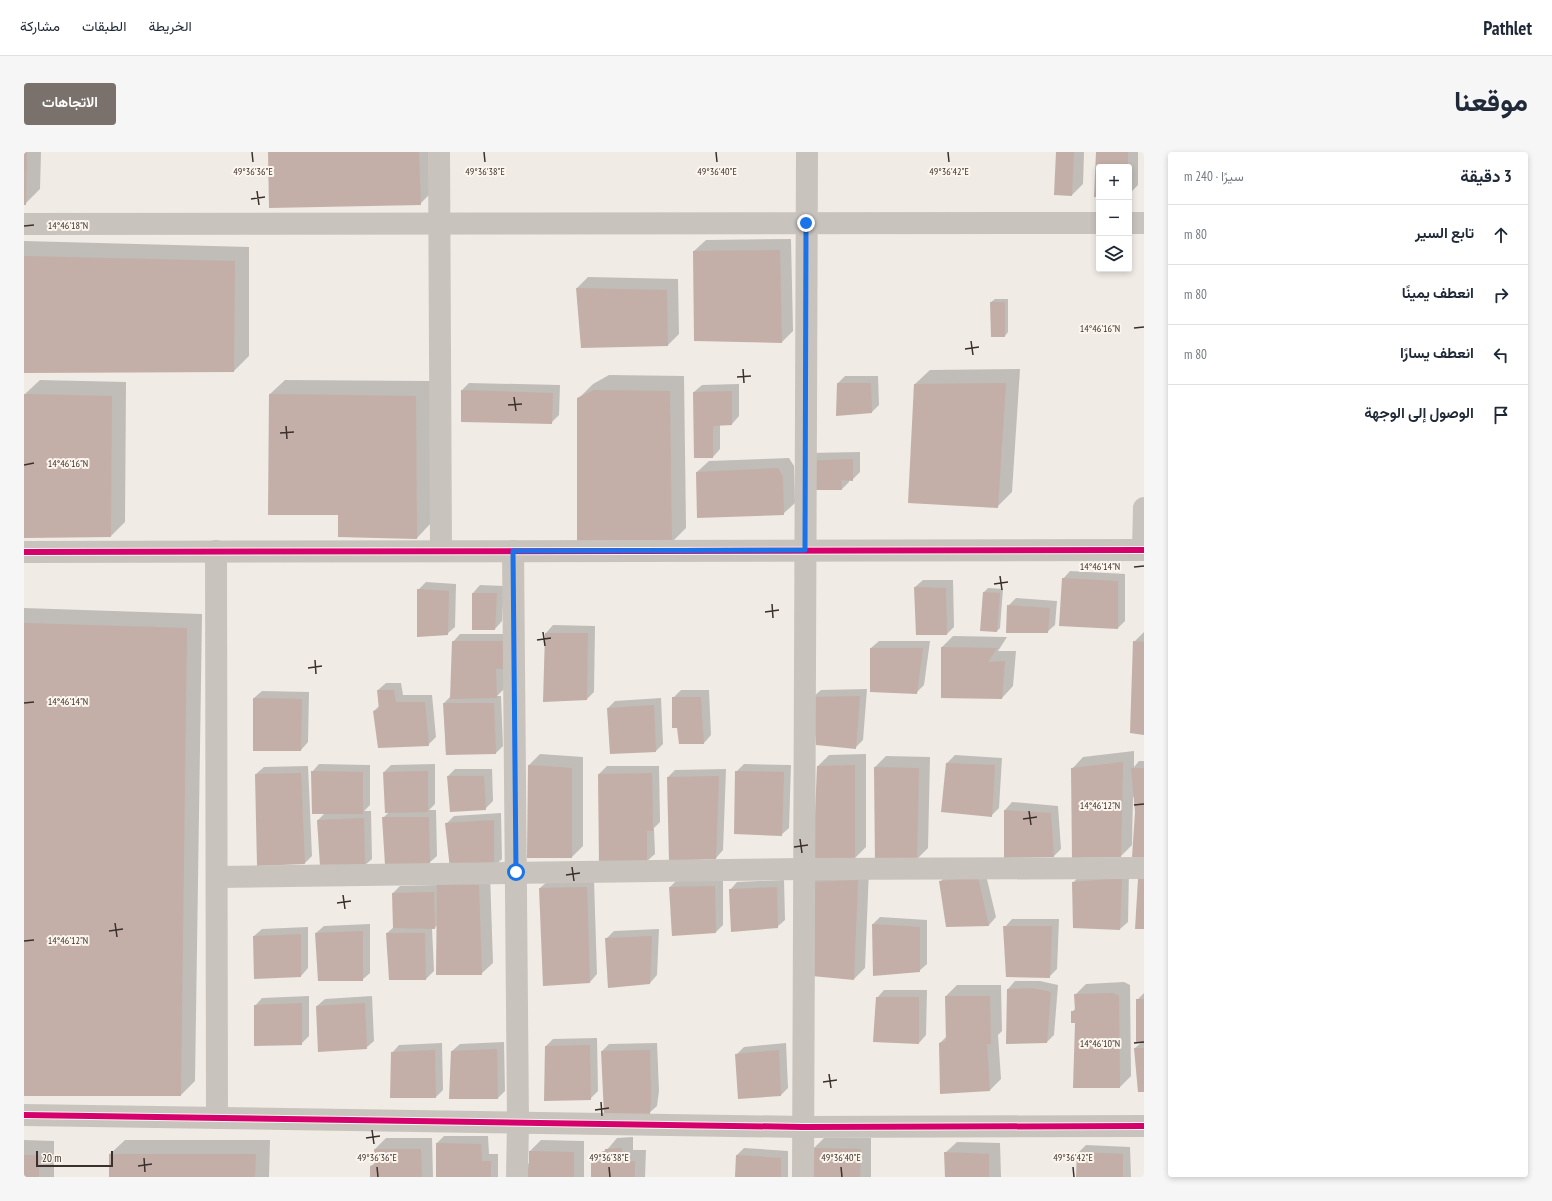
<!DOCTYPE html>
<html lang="ar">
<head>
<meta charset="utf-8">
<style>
	:root { --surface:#fff; --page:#f6f6f7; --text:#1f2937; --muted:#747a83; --line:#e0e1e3; --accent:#7a716c }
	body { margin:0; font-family:"PT Sans Narrow",Vazirmatn,sans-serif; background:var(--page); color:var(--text); direction:rtl }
	.controls { position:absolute; right:12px; top:12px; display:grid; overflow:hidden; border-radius:4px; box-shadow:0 2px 6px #0003 }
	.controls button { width:36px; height:36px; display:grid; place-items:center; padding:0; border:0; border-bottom:1px solid var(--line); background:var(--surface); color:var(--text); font:20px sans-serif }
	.scale { position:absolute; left:12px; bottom:10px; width:77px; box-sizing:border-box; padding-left:4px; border:2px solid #3b302b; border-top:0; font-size:11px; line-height:14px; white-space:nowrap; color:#3b302b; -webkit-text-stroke:3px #fbf5ee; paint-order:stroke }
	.stop { position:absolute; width:12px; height:12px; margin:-9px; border:3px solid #1a73e8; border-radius:50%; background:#fff }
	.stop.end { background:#1a73e8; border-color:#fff; box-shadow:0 1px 4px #0008 }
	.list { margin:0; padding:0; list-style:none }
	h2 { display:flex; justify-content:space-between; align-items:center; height:52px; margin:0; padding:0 16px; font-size:17px }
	h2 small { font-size:13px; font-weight:400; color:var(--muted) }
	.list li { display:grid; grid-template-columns:26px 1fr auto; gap:12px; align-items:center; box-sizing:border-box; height:60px; padding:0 16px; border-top:1px solid var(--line) }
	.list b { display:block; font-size:15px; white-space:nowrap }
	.list em { font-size:13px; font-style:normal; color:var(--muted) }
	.icon { flex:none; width:22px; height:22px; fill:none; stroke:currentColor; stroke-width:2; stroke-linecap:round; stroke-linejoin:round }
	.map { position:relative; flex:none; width:1120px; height:1025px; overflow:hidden; direction:ltr; border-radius:4px }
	header { display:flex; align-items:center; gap:24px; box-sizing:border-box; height:56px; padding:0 20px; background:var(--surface); border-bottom:1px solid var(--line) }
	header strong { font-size:19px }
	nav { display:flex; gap:22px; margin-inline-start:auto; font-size:14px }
	.intro { display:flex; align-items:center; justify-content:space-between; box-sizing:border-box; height:96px; padding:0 24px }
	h1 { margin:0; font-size:28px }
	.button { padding:10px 18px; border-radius:4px; background:var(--accent); color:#fff; font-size:14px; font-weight:700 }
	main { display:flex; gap:24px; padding:0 24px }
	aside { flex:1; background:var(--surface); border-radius:4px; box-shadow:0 2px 6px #0003 }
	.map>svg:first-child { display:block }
	.shadow { fill:#0003 }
	.building { fill:#c3afa7 }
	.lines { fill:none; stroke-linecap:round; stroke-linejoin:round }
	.street { stroke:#c9c3be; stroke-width:22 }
	.cycleway-casing { stroke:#fbf5ee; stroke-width:8 }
	.cycleway { stroke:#d6006c; stroke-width:6 }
	.route { stroke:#1a73e8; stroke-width:5 }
	.ticks { fill:none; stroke:#3b302b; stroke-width:1.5 }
	.ticks-label { font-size:10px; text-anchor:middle; fill:#3b302b; stroke:#fbf5ee; stroke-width:4; stroke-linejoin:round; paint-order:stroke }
</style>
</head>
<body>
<header>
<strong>Pathlet</strong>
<nav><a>الخريطة</a><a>الطبقات</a><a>مشاركة</a></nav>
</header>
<div class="intro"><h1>موقعنا</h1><a class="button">الاتجاهات</a></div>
<main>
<aside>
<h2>3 دقيقة<small>سيرًا · 240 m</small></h2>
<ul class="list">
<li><svg class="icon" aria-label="ahead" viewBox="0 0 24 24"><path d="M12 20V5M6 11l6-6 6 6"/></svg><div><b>تابع السير</b></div><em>80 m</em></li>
<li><svg class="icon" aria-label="right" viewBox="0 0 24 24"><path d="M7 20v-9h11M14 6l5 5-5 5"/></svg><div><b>انعطف يمينًا</b></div><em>80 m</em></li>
<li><svg class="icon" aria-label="left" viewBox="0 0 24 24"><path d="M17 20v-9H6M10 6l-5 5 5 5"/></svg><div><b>انعطف يسارًا</b></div><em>80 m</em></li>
<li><svg class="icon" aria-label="arrive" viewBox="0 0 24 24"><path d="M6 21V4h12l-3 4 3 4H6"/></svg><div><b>الوصول إلى الوجهة</b></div></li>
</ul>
</aside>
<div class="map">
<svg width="1120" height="1025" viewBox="0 0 1120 1025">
	<rect width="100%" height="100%" fill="#f0ebe5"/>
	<g class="shadow">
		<polygon points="0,0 17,0 16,37 1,52 0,52"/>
		<polygon points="245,0 410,0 411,37 396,52"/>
		<polygon points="1033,0 1060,0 1059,32 1048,43 1031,42"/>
		<polygon points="1073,0 1114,0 1114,33 1105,42 1105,15 1075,15 1075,44"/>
		<polygon points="767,87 769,179 758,190 671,188 670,99 682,88"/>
		<polygon points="0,89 225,95 225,204 210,219 0,220"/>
		<polygon points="564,125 654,127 655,182 644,193 553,136"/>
		<polygon points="971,147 984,147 984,180 981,184 967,150"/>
		<polygon points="996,217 988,340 973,355 891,232 906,218"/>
		<polygon points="585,223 660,224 662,376 648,390 554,247 569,232"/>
		<polygon points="821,224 854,224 855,253 848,260 814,231"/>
		<polygon points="16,228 102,230 101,370 87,384 0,385 1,242"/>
		<polygon points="261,228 406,229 407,371 393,386 315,362 246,242"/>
		<polygon points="445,231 536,233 535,263 527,271 438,238"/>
		<polygon points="715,232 715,264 708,272 696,273 696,297 689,305 670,240 678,233"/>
		<polygon points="836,300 836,320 829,327 825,327 825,330 818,337 783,301"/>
		<polygon points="765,306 770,314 771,351 759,362 673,320 685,309"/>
		<polygon points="1046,419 1101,422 1101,469 1094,476 1039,427"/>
		<polygon points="899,428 929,428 930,475 923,482 891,435"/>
		<polygon points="402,430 432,432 431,475 423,482 394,438"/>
		<polygon points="456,433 480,434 478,469 471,477 449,477 449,441"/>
		<polygon points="964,436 979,437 976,476 973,479 957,478 960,440"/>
		<polygon points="992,446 1033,449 1031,473 1023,480 984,454"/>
		<polygon points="0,456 178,462 171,929 157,943 0,943"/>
		<polygon points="529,473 571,474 570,540 563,547 520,549 522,481"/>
		<polygon points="1120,480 1120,582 1110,490"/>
		<polygon points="436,482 488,482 480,537 473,544 477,544 479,594 472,601 422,602 420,551 427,544 429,490"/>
		<polygon points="929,484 983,485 974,499 992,499 989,534 978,546 918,545 918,495"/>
		<polygon points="855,489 906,489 900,533 892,541 847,496"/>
		<polygon points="362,531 377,531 379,543 408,543 412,585 404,593 350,559 355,554 354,538"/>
		<polygon points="843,537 839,588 831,596 789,545 797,538"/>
		<polygon points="657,538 685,538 687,583 680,591 649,546"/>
		<polygon points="238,539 285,540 284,590 277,598 230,546"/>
		<polygon points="637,546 639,592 632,599 584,556 591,549"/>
		<polygon points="1110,599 1110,615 1115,609 1120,609 1120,705 1112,660 1110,645 1109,645 1108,693 1097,704 1048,617 1059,605"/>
		<polygon points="516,602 559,605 559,694 548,705 505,613"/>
		<polygon points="842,602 842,695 831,706 790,708 794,614 805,603"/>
		<polygon points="931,603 978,606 975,656 968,663 918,659 923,611"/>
		<polygon points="862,604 906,605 904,696 892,708 851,615"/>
		<polygon points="295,612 346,613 346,653 340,659 347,659 348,707 340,714 294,668 301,661 288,620"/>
		<polygon points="411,612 411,652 405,658 412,658 413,704 405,711 359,666 365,660 360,620 367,613"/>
		<polygon points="720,612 767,613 765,676 757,683 712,620"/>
		<polygon points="284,614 288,704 281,711 232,622 240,615"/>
		<polygon points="583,614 635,614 636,670 630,676 631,702 623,709 576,711 575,622"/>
		<polygon points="431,617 468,617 469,649 461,657 424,624"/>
		<polygon points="702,617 699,698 692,706 644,625 651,618"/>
		<polygon points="988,650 1034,654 1037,697 1030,704 981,705 981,658"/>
		<polygon points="477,661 478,707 470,714 422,672 430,664"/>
		<polygon points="845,717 841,816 830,827 788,730 799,719"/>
		<polygon points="961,719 972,765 965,773 923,774 916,730 924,722"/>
		<polygon points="1105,719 1104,770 1096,777 1050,775 1049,731 1056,723"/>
		<polygon points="466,722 469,811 457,822 413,773 411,776 408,776 410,819 402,827 366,827 363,781 370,775 369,741 376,734 414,733"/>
		<polygon points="699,727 699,773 692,780 646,735 653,728"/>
		<polygon points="570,728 573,822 566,830 520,833 516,736 524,729"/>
		<polygon points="760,728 761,768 753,775 706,738 713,730"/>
		<polygon points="856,765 903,768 903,812 895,819 849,772"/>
		<polygon points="988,767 1035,767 1033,817 1025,825 981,775"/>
		<polygon points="346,772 346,821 338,828 292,781 300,774"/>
		<polygon points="284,775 284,816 277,824 230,784 238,777"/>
		<polygon points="635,777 633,823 626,831 582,787 590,779"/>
		<polygon points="991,829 1016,829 1034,833 1030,883 1023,890 983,891 984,837"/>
		<polygon points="1100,830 1106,833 1107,924 1096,935 1048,860 1052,856 1051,843 1062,832"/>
		<polygon points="933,833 977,833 978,879 974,883 977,927 966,938 916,891 923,884 922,844"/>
		<polygon points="860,838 903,838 902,883 895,891 853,846"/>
		<polygon points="1120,841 1120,939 1111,896 1118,890 1113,848"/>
		<polygon points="285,844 285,884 277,892 231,854 238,846"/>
		<polygon points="348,844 350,889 342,896 293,854 301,847"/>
		<polygon points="573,886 574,939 566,947 522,894 529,887"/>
		<polygon points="480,890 481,939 474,946 428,899 436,892"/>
		<polygon points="418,891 419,938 412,945 368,901 375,893"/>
		<polygon points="633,891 635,939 633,954 625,961 578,899 585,892"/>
		<polygon points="762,891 764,936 757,943 712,903 720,895"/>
		<polygon points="420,984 464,984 465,1002 474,1002 474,1025 413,1025 413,991"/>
		<polygon points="609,985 609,998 622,998 621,1025 568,1025 568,1010 579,999 582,999 593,986"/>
		<polygon points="362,986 408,986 409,1025 353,1025 347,1014 352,1010 351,997"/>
		<polygon points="800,986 847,986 847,1025 789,1025 789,997"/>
		<polygon points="0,988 30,989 30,1025 0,1025"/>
		<polygon points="101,988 246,988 245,1025 86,1025 86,1002"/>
		<polygon points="517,988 560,989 560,1025 502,1025 501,1015 506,1010 506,999"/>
		<polygon points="933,990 976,991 977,1025 922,1025 921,1001"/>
		<polygon points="1062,993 1106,995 1107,1025 1053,1025 1054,1001"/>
		<polygon points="720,996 764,999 764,1025 712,1025 713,1003"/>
	</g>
	<g class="building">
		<polygon points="0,0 3,0 2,53 0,53"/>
		<polygon points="244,0 395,0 397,53 245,56"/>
		<polygon points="1032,0 1050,0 1048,44 1030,43"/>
		<polygon points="1072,0 1104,0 1104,15 1075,15 1075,45 1070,45"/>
		<polygon points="756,98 758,191 670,189 669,99"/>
		<polygon points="0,104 211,109 210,220 0,221"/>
		<polygon points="552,136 643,138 644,194 557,196"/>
		<polygon points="966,150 981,150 981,185 967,185"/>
		<polygon points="813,231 847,231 848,261 812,264"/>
		<polygon points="982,231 974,356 884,351 890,232"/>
		<polygon points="437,238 529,241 528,272 437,270"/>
		<polygon points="570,238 646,239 648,391 553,389 553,246"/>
		<polygon points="708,239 708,273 689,274 689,306 670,306 669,240"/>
		<polygon points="0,242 88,244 87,385 0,386"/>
		<polygon points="245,242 392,244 393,387 314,385 314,363 244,363"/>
		<polygon points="829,307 829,329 817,328 818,338 776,338 775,309"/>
		<polygon points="754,316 759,325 760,363 673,366 672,320"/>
		<polygon points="1038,426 1094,429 1094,477 1035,474"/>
		<polygon points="890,435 922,436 923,483 892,483"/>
		<polygon points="393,437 425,439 424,483 393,485"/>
		<polygon points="959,440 976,441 973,480 956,479"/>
		<polygon points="448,441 473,441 471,478 448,478"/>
		<polygon points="983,453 1026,456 1024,481 982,481"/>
		<polygon points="0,471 163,476 157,944 0,944"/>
		<polygon points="521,481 564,481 563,548 519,550"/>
		<polygon points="428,489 481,489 482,517 472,517 473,546 426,547"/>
		<polygon points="1109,489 1120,490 1120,583 1106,581"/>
		<polygon points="917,495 973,496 964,510 981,509 978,547 917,546"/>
		<polygon points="846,496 899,496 893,542 846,540"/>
		<polygon points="353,538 370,538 372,550 401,550 405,594 354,596 349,559 355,557"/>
		<polygon points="836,544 832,597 792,593 788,545"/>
		<polygon points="648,545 677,545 680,592 655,592 653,576 648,576"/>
		<polygon points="229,546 278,547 277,599 229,599"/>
		<polygon points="419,551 470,551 472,602 422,603"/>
		<polygon points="630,553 632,600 586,602 583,556"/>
		<polygon points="1099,610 1097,705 1048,706 1047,616"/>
		<polygon points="922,611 971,613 968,665 917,660"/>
		<polygon points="504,613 548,616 548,706 503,706"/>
		<polygon points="831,613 831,707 789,709 793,614"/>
		<polygon points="850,615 895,616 893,709 851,712"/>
		<polygon points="1107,616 1120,616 1120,706 1108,705 1111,660"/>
		<polygon points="287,619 339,620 339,662 288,662"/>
		<polygon points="404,619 404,660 361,661 359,620"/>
		<polygon points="711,619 760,620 758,684 710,682"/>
		<polygon points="277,621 281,712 233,714 231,622"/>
		<polygon points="628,621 629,679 623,679 623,710 575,712 574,622"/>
		<polygon points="423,624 460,624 462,658 426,660"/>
		<polygon points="695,624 692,707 645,709 643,625"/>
		<polygon points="980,658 1027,661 1030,705 980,706"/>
		<polygon points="358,665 405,665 406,712 361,713"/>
		<polygon points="340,666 341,715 296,714 293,668"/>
		<polygon points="470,668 470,715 426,717 421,671"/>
		<polygon points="954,725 965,774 922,775 915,729"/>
		<polygon points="1098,726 1096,778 1049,776 1048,730"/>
		<polygon points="1114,727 1120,727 1120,777 1111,777"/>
		<polygon points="834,728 830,828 788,824 787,730"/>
		<polygon points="413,730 455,733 458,823 412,823"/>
		<polygon points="691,734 692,781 648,784 645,735"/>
		<polygon points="563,735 566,831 519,834 515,736"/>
		<polygon points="753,735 754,776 707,780 705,737"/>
		<polygon points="410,740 411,777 369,776 368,741"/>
		<polygon points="848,772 896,775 896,820 849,824"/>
		<polygon points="979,774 1028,774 1026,826 982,825"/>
		<polygon points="339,779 339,829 294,829 291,781"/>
		<polygon points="362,781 401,781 402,828 365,828"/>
		<polygon points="277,782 277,825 230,827 229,784"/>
		<polygon points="628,784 626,832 584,836 581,786"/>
		<polygon points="1008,836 1027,840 1023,891 982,892 983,837"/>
		<polygon points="1089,841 1095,844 1096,936 1049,936 1051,871 1047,871 1047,859 1051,859 1050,842"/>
		<polygon points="921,844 966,844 967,892 963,892 966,939 916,942 915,891 922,889"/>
		<polygon points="852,845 895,845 895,892 849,890"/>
		<rect x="1112" y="847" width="8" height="44"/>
		<polygon points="278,851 278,893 230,894 230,853"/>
		<polygon points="341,851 343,897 294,900 292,854"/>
		<polygon points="566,893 567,948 520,949 521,894"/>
		<polygon points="1110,896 1120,896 1120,940 1114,940"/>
		<polygon points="473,897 474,947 425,947 427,899"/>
		<polygon points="411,898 412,946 366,946 367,900"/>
		<polygon points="626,898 627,947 626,962 580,963 577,899"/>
		<polygon points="755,898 757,944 714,947 711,902"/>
		<polygon points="412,991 457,992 458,1009 467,1009 467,1025 412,1025"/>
		<polygon points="598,996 598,1009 611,1009 611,1025 567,1025 567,1009 580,1009 581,997"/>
		<polygon points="788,996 837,997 836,1025 788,1025"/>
		<polygon points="350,997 397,997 398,1025 346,1025 346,1014 351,1013"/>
		<polygon points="505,999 550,1000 550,1025 501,1025 500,1014 505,1015"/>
		<polygon points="920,1000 965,1002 965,1025 921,1025"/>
		<polygon points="1053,1000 1099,1002 1099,1025 1052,1025"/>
		<polygon points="85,1002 232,1002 231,1025 85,1025"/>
		<rect x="0" y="1003" width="15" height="22"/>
		<polygon points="712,1003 757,1006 757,1025 711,1025"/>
	</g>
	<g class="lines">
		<g class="street">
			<polyline points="415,0 417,399"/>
			<polyline points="1105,71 1120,71"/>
			<polyline points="0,72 1075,71"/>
			<polyline points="1119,398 1120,356"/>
			<polyline points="192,399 193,966"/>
			<polyline points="489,399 494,971 493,1025"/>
			<polyline points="0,400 1120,398"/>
			<polyline points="193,725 780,717 1120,716"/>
			<polyline points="0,963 779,975 1120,974"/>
			<polyline points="779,1025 783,0"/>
		</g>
		<defs>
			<g id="cycleway">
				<polyline points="0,400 1120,398"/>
				<polyline points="0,963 779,975 1120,974"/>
			</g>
		</defs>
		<use href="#cycleway" class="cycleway-casing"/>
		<use href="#cycleway" class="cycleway"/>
	</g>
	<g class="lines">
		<polyline class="route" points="492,720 489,399 781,398 782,71"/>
	</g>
	<path class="ticks" d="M228,0L229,10M460,0L461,10M692,0L693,10M924,0L925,10M233,39L235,53M227,47L241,45M0,74L10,73M1110,176L1120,175M947,189L949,203M941,197L955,195M719,217L720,231M713,225L727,224M490,245L492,259M484,253L498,252M262,274L263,287M256,281L270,280M0,313L10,311M1110,415L1120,414M976,424L978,438M970,432L984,430M748,452L749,466M741,460L755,458M519,480L521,494M513,488L527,486M291,508L292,522M284,516L298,514M0,551L10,550M1110,653L1120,652M1005,659L1007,673M999,667L1013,665M776,687L778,701M770,695L784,693M548,715L550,729M542,723L556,721M319,743L321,757M313,751L327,749M91,771L93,785M85,779L99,777M0,789L10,788M1110,891L1120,890M805,922L807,936M799,930L813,928M577,950L578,964M571,958L585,956M348,978L350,992M342,986L356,984M120,1006L121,1020M114,1014L128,1012M353,1015L354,1025M585,1015L586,1025M817,1015L818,1025M1049,1015L1050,1025"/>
	<g class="ticks-label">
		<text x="229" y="23">49°36'36"E</text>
		<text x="461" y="23">49°36'38"E</text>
		<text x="693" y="23">49°36'40"E</text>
		<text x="925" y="23">49°36'42"E</text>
		<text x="44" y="77">14°46'18"N</text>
		<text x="1076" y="180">14°46'16"N</text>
		<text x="44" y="315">14°46'16"N</text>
		<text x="1076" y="418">14°46'14"N</text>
		<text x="44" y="553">14°46'14"N</text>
		<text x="1076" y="657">14°46'12"N</text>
		<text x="44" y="792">14°46'12"N</text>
		<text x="1076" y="895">14°46'10"N</text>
		<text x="353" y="1009">49°36'36"E</text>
		<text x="585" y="1009">49°36'38"E</text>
		<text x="817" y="1009">49°36'40"E</text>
		<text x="1049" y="1009">49°36'42"E</text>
	</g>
</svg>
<div class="controls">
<button>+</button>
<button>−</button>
<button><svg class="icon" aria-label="layers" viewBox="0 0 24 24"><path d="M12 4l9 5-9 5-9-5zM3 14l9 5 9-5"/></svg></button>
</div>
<div class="scale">20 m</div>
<div class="stop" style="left:492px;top:720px"></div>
<div class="stop end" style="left:782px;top:71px"></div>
</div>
</main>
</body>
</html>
